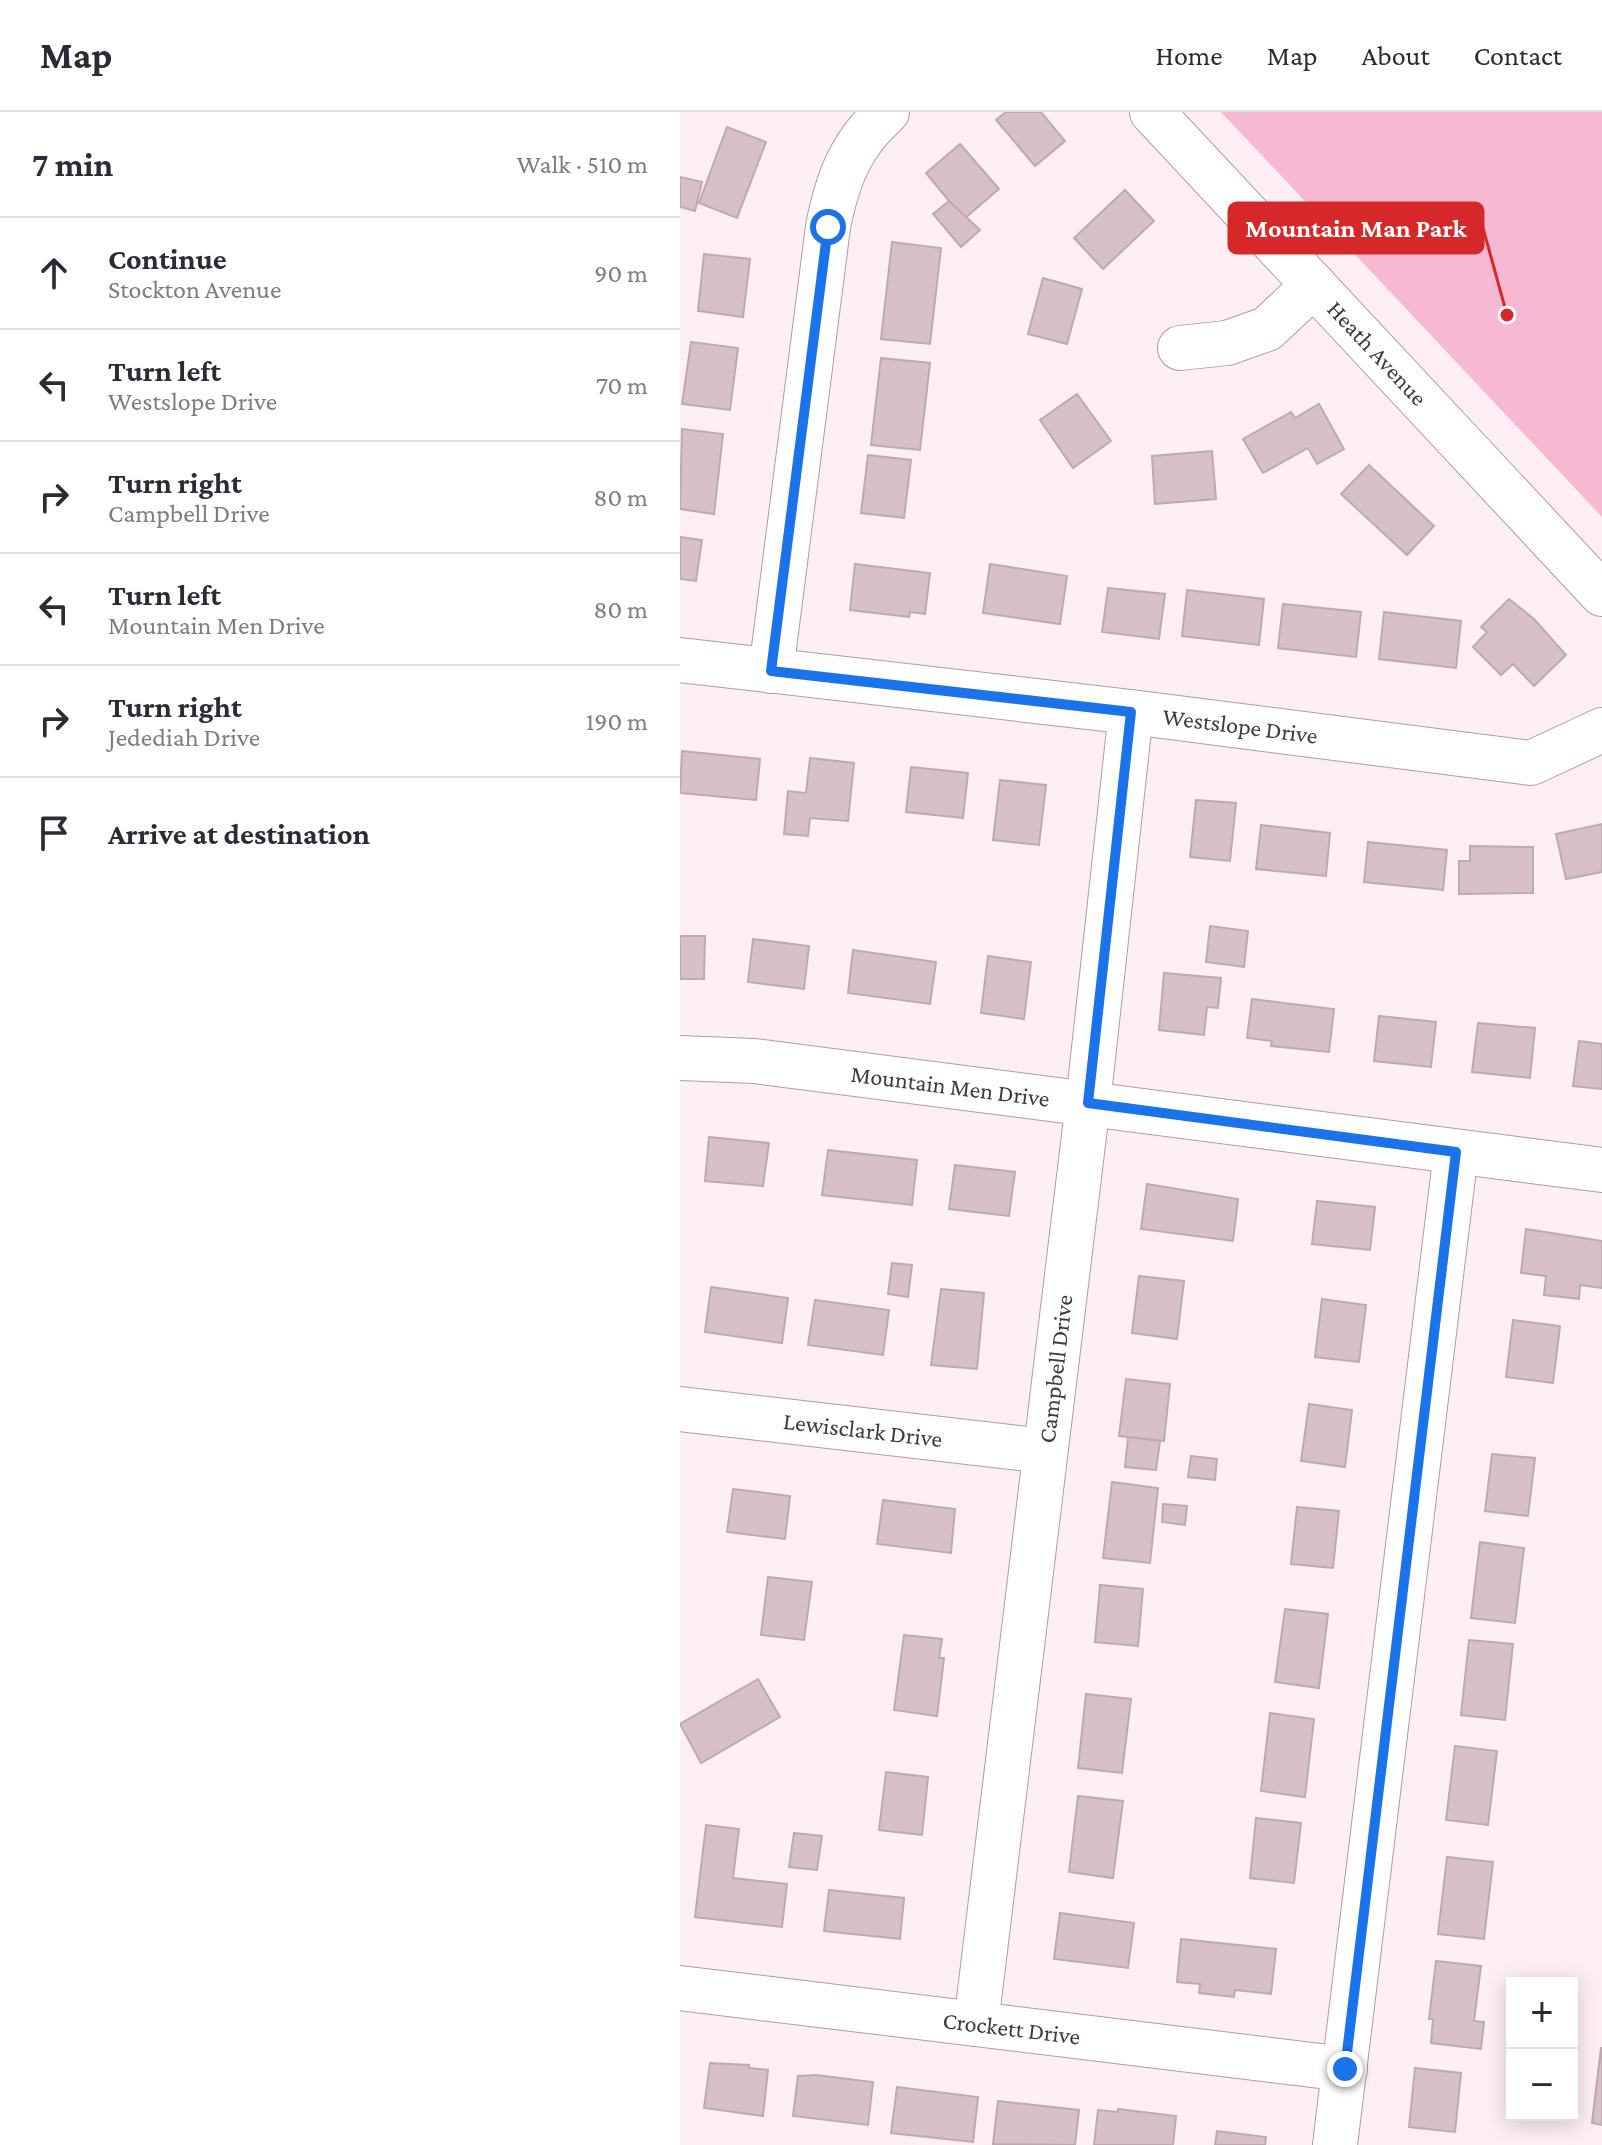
<!DOCTYPE html>
<html lang="en">
<head>
<meta charset="utf-8">
<style>
	:root { --surface:#fff; --page:#f7f7f7; --text:#2b2b33; --muted:#7c7c81; --line:#e1e1e2 }
	body { margin:0; font-family:"Crimson Pro",serif; background:var(--page); color:var(--text) }
	.controls { position:absolute; right:24px; bottom:24px; display:grid; overflow:hidden; border-radius:0px; box-shadow:0 4px 20px #0003 }
	.controls button { width:72px; height:72px; display:grid; place-items:center; padding:0; border:0; border-bottom:2px solid var(--line); background:var(--surface); color:var(--text); font:40px sans-serif }
	.stop { position:absolute; width:24px; height:24px; margin:-18px; border:6px solid #1a73e8; border-radius:50%; background:#fff }
	.stop.end { background:#1a73e8; border-color:#fff; box-shadow:0 2px 8px #0008 }
	.list { margin:0; padding:0; list-style:none }
	h2 { display:flex; justify-content:space-between; align-items:center; height:104px; margin:0; padding:0 32px; font-size:34px }
	h2 small { font-size:26px; font-weight:400; color:var(--muted) }
	.list li { display:grid; grid-template-columns:52px 1fr auto; gap:24px; align-items:center; box-sizing:border-box; height:112px; padding:0 32px; border-top:2px solid var(--line) }
	.list b { display:block; font-size:30px; white-space:nowrap }
	.list p { margin:0; font-size:26px; white-space:nowrap; color:var(--muted) }
	.list em { font-size:26px; font-style:normal; color:var(--muted) }
	.icon { flex:none; width:44px; height:44px; fill:none; stroke:currentColor; stroke-width:2; stroke-linecap:round; stroke-linejoin:round }
	.map { position:relative; flex:none; width:922px; height:2033px; overflow:hidden }
	header { display:flex; align-items:center; gap:48px; box-sizing:border-box; height:112px; padding:0 40px; background:var(--surface); border-bottom:2px solid var(--line) }
	header strong { font-size:38px }
	nav { display:flex; gap:44px; margin-inline-start:auto; font-size:28px }
	main { display:flex }
	aside { flex:1; background:var(--surface) }
	.map>svg:first-child { display:block }
	.green { fill:#f7b8d1 }
	.building { fill:#d8c0c9; stroke:#c0a8b1; stroke-width:2 }
	.lines { fill:none; stroke-linecap:round; stroke-linejoin:round }
	.minor-casing { stroke:#b19aa3; stroke-width:46 }
	.minor { stroke:#fff; stroke-width:44 }
	.route { stroke:#1a73e8; stroke-width:10 }
	.labels { text-anchor:middle; stroke-width:6; stroke-linejoin:round; paint-order:stroke }
	.street-label { font-size:24px; fill:#42383b; stroke:#fff }
	.leader { fill:none; stroke:#d62828; stroke-width:3 }
	.callout-dot { fill:#d62828; stroke:#fff; stroke-width:3 }
	.callout { fill:#d62828; stroke:#d62828; stroke-width:3 }
	.callout-label { font-size:26px; text-anchor:middle; font-weight:bold; fill:#fff }
</style>
</head>
<body>
<header>
<strong>Map</strong>
<nav><a>Home</a><a>Map</a><a>About</a><a>Contact</a></nav>
</header>
<main>
<aside>
<h2>7 min<small>Walk · 510 m</small></h2>
<ul class="list">
<li><svg class="icon" aria-label="ahead" viewBox="0 0 24 24"><path d="M12 20V5M6 11l6-6 6 6"/></svg><div><b>Continue</b><p>Stockton Avenue</p></div><em>90 m</em></li>
<li><svg class="icon" aria-label="left" viewBox="0 0 24 24"><path d="M17 20v-9H6M10 6l-5 5 5 5"/></svg><div><b>Turn left</b><p>Westslope Drive</p></div><em>70 m</em></li>
<li><svg class="icon" aria-label="right" viewBox="0 0 24 24"><path d="M7 20v-9h11M14 6l5 5-5 5"/></svg><div><b>Turn right</b><p>Campbell Drive</p></div><em>80 m</em></li>
<li><svg class="icon" aria-label="left" viewBox="0 0 24 24"><path d="M17 20v-9H6M10 6l-5 5 5 5"/></svg><div><b>Turn left</b><p>Mountain Men Drive</p></div><em>80 m</em></li>
<li><svg class="icon" aria-label="right" viewBox="0 0 24 24"><path d="M7 20v-9h11M14 6l5 5-5 5"/></svg><div><b>Turn right</b><p>Jedediah Drive</p></div><em>190 m</em></li>
<li><svg class="icon" aria-label="arrive" viewBox="0 0 24 24"><path d="M6 21V4h12l-3 4 3 4H6"/></svg><div><b>Arrive at destination</b></div></li>
</ul>
</aside>
<div class="map">
<svg width="922" height="2033" viewBox="0 0 922 2033">
	<rect width="100%" height="100%" fill="#feeff4"/>
	<polygon class="green" points="541,0 922,0 922,405"/>
	<g class="building">
		<polygon points="326,0 361,0 385,29 355,54 316,8"/>
		<polygon points="47,15 86,30 57,106 19,91"/>
		<polygon points="280,32 319,77 284,107 246,61"/>
		<polygon points="0,65 22,70 15,99 0,95"/>
		<polygon points="445,78 474,109 423,157 394,126"/>
		<polygon points="269,89 300,118 281,135 253,102"/>
		<polygon points="212,130 261,136 250,232 201,227"/>
		<polygon points="24,142 70,147 63,205 18,199"/>
		<polygon points="363,166 402,177 387,232 348,222"/>
		<polygon points="11,230 58,236 50,298 2,292"/>
		<polygon points="201,246 250,251 240,338 191,333"/>
		<polygon points="397,282 431,329 393,356 360,308"/>
		<polygon points="639,292 664,337 637,352 628,336 583,361 563,327 611,300 615,306"/>
		<polygon points="2,317 43,322 34,402 0,397"/>
		<polygon points="532,339 536,387 475,392 472,344"/>
		<polygon points="188,343 231,348 224,406 181,401"/>
		<polygon points="689,353 754,414 727,443 661,382"/>
		<polygon points="0,425 22,428 16,469 0,467"/>
		<polygon points="175,452 250,461 245,502 230,500 229,505 170,498"/>
		<polygon points="310,452 387,464 380,512 303,501"/>
		<polygon points="428,476 485,482 479,527 422,520"/>
		<polygon points="507,478 584,487 579,533 502,524"/>
		<polygon points="829,487 854,507 886,543 854,574 833,552 821,563 793,535 807,520 801,515"/>
		<polygon points="603,492 681,500 676,545 598,536"/>
		<polygon points="704,500 781,509 776,556 699,547"/>
		<polygon points="2,639 80,647 76,688 0,681"/>
		<polygon points="130,646 174,651 168,709 130,706 128,724 104,722 108,679 126,681"/>
		<polygon points="231,655 288,661 283,706 226,700"/>
		<polygon points="320,668 366,673 359,733 313,728"/>
		<polygon points="516,688 556,691 550,749 510,745"/>
		<polygon points="922,712 922,760 886,767 876,722"/>
		<polygon points="581,713 650,721 646,764 576,757"/>
		<polygon points="688,730 767,738 763,778 684,770"/>
		<polygon points="790,734 853,735 853,781 779,782 779,749 790,749"/>
		<polygon points="530,814 568,819 564,855 526,850"/>
		<polygon points="0,824 25,824 24,867 0,867"/>
		<polygon points="73,827 129,834 124,877 68,870"/>
		<polygon points="173,838 256,850 250,892 168,881"/>
		<polygon points="308,844 351,850 344,907 301,901"/>
		<polygon points="484,861 541,866 538,896 527,895 524,923 479,918"/>
		<polygon points="572,887 654,897 649,940 591,934 592,929 567,926"/>
		<polygon points="699,904 756,910 751,955 694,949"/>
		<polygon points="798,911 855,916 850,966 792,960"/>
		<polygon points="899,929 922,932 922,977 893,974"/>
		<polygon points="29,1025 89,1031 83,1074 25,1069"/>
		<polygon points="148,1038 237,1048 232,1093 142,1083"/>
		<polygon points="275,1053 335,1060 329,1104 269,1097"/>
		<polygon points="467,1072 558,1087 553,1129 461,1117"/>
		<polygon points="637,1089 695,1095 690,1138 632,1132"/>
		<polygon points="846,1117 922,1129 922,1176 900,1173 899,1187 864,1183 866,1164 841,1161"/>
		<polygon points="212,1151 232,1153 228,1185 208,1182"/>
		<polygon points="459,1164 504,1169 497,1227 452,1221"/>
		<polygon points="31,1175 108,1186 102,1231 25,1220"/>
		<polygon points="261,1177 304,1181 297,1257 251,1253"/>
		<polygon points="642,1187 686,1193 679,1250 635,1245"/>
		<polygon points="135,1188 209,1198 203,1243 128,1233"/>
		<polygon points="833,1208 880,1214 873,1271 826,1265"/>
		<polygon points="446,1267 490,1272 484,1329 439,1324"/>
		<polygon points="629,1292 672,1298 665,1355 621,1349"/>
		<polygon points="448,1325 480,1329 476,1358 445,1355"/>
		<polygon points="812,1342 855,1346 848,1404 805,1399"/>
		<polygon points="511,1344 537,1347 535,1368 508,1365"/>
		<polygon points="432,1370 478,1376 470,1451 423,1446"/>
		<polygon points="53,1377 110,1384 105,1427 47,1420"/>
		<polygon points="203,1388 275,1397 271,1441 197,1432"/>
		<polygon points="483,1392 507,1394 505,1413 482,1410"/>
		<polygon points="617,1395 659,1399 653,1456 611,1452"/>
		<polygon points="800,1430 844,1436 835,1511 791,1506"/>
		<polygon points="88,1465 132,1470 124,1528 81,1523"/>
		<polygon points="420,1473 463,1477 458,1534 415,1530"/>
		<polygon points="605,1497 648,1502 639,1576 595,1570"/>
		<polygon points="224,1523 262,1527 259,1546 264,1546 257,1604 214,1598"/>
		<polygon points="789,1528 833,1532 825,1608 781,1603"/>
		<polygon points="78,1567 100,1605 21,1651 0,1612"/>
		<polygon points="406,1582 451,1587 442,1661 398,1656"/>
		<polygon points="590,1601 634,1607 625,1685 581,1679"/>
		<polygon points="775,1634 817,1639 808,1713 766,1708"/>
		<polygon points="206,1660 248,1665 242,1723 199,1718"/>
		<polygon points="398,1684 443,1689 433,1766 389,1760"/>
		<polygon points="576,1706 621,1711 614,1771 570,1766"/>
		<polygon points="26,1713 59,1717 53,1766 107,1772 102,1815 15,1805"/>
		<polygon points="114,1721 142,1724 137,1758 109,1755"/>
		<polygon points="767,1745 813,1750 804,1827 758,1822"/>
		<polygon points="149,1778 224,1786 220,1827 144,1819"/>
		<polygon points="380,1801 454,1811 448,1856 374,1847"/>
		<polygon points="501,1827 596,1837 591,1882 555,1878 554,1885 519,1881 520,1872 497,1870"/>
		<polygon points="756,1849 801,1854 794,1909 804,1910 801,1937 751,1931 753,1907 749,1907"/>
		<polygon points="921,1936 922,1936 922,2013 912,2011"/>
		<polygon points="30,1951 69,1953 69,1956 88,1958 83,2004 24,1996"/>
		<polygon points="735,1956 781,1961 775,2020 729,2015"/>
		<polygon points="136,1963 193,1970 188,2013 113,2004 118,1964"/>
		<polygon points="217,1975 298,1985 293,2030 211,2021"/>
		<polygon points="318,1989 399,1998 395,2033 313,2032"/>
		<polygon points="438,1997 496,2004 493,2033 414,2033 418,1998 438,2000"/>
		<polygon points="537,2019 586,2025 585,2033 535,2033"/>
	</g>
	<g class="lines">
		<defs>
			<g id="minor">
				<path id="s1" d="M472,0L922,482"/>
				<polyline points="500,236 547,231 587,217 634,173"/>
				<path id="s2" d="M0,548L451,600L851,651L922,618"/>
				<path d="M91,559L148,115C157,69 170,32 207,0"/>
				<path id="s3" d="M0,946L74,949L922,1058"/>
				<path id="s4" d="M0,1297L365,1339"/>
				<path id="s5" d="M0,1876L665,1957"/>
				<path id="s6" d="M296,1912L408,991L451,600"/>
				<polyline points="655,2033 776,1040"/>
			</g>
		</defs>
		<use href="#minor" class="minor-casing"/>
		<use href="#minor" class="minor"/>
	</g>
	<g class="lines">
		<polyline class="route" points="148,115 91,559 451,600 408,991 776,1040 665,1957"/>
	</g>
	<g class="labels">
		<g class="street-label">
			<text dy="8" stroke="none"><textPath href="#s1" startOffset="330">Heath Avenue</textPath></text>
			<text dy="8" stroke="none"><textPath href="#s2" startOffset="564">Westslope Drive</textPath></text>
			<text dy="8" stroke="none"><textPath href="#s3" startOffset="272">Mountain Men Drive</textPath></text>
			<text dy="8" stroke="none"><textPath href="#s6" startOffset="660">Campbell Drive</textPath></text>
			<text dy="8" stroke="none"><textPath href="#s4" startOffset="184">Lewisclark Drive</textPath></text>
			<text dy="8" stroke="none"><textPath href="#s5" startOffset="334">Crockett Drive</textPath></text>
		</g>
	</g>
	<path class="leader" d="M827 203L803 116"/>
	<circle class="callout-dot" cx="827" cy="203" r="8"/>
	<rect class="callout" x="549" y="91" width="254" height="50" rx="8"/>
	<g class="callout-label">
		<text x="676" y="125">Mountain Man Park</text>
	</g>
</svg>
<div class="controls">
<button>+</button>
<button>−</button>
</div>
<div class="stop" style="left:148px;top:115px"></div>
<div class="stop end" style="left:665px;top:1957px"></div>
</div>
</main>
</body>
</html>
